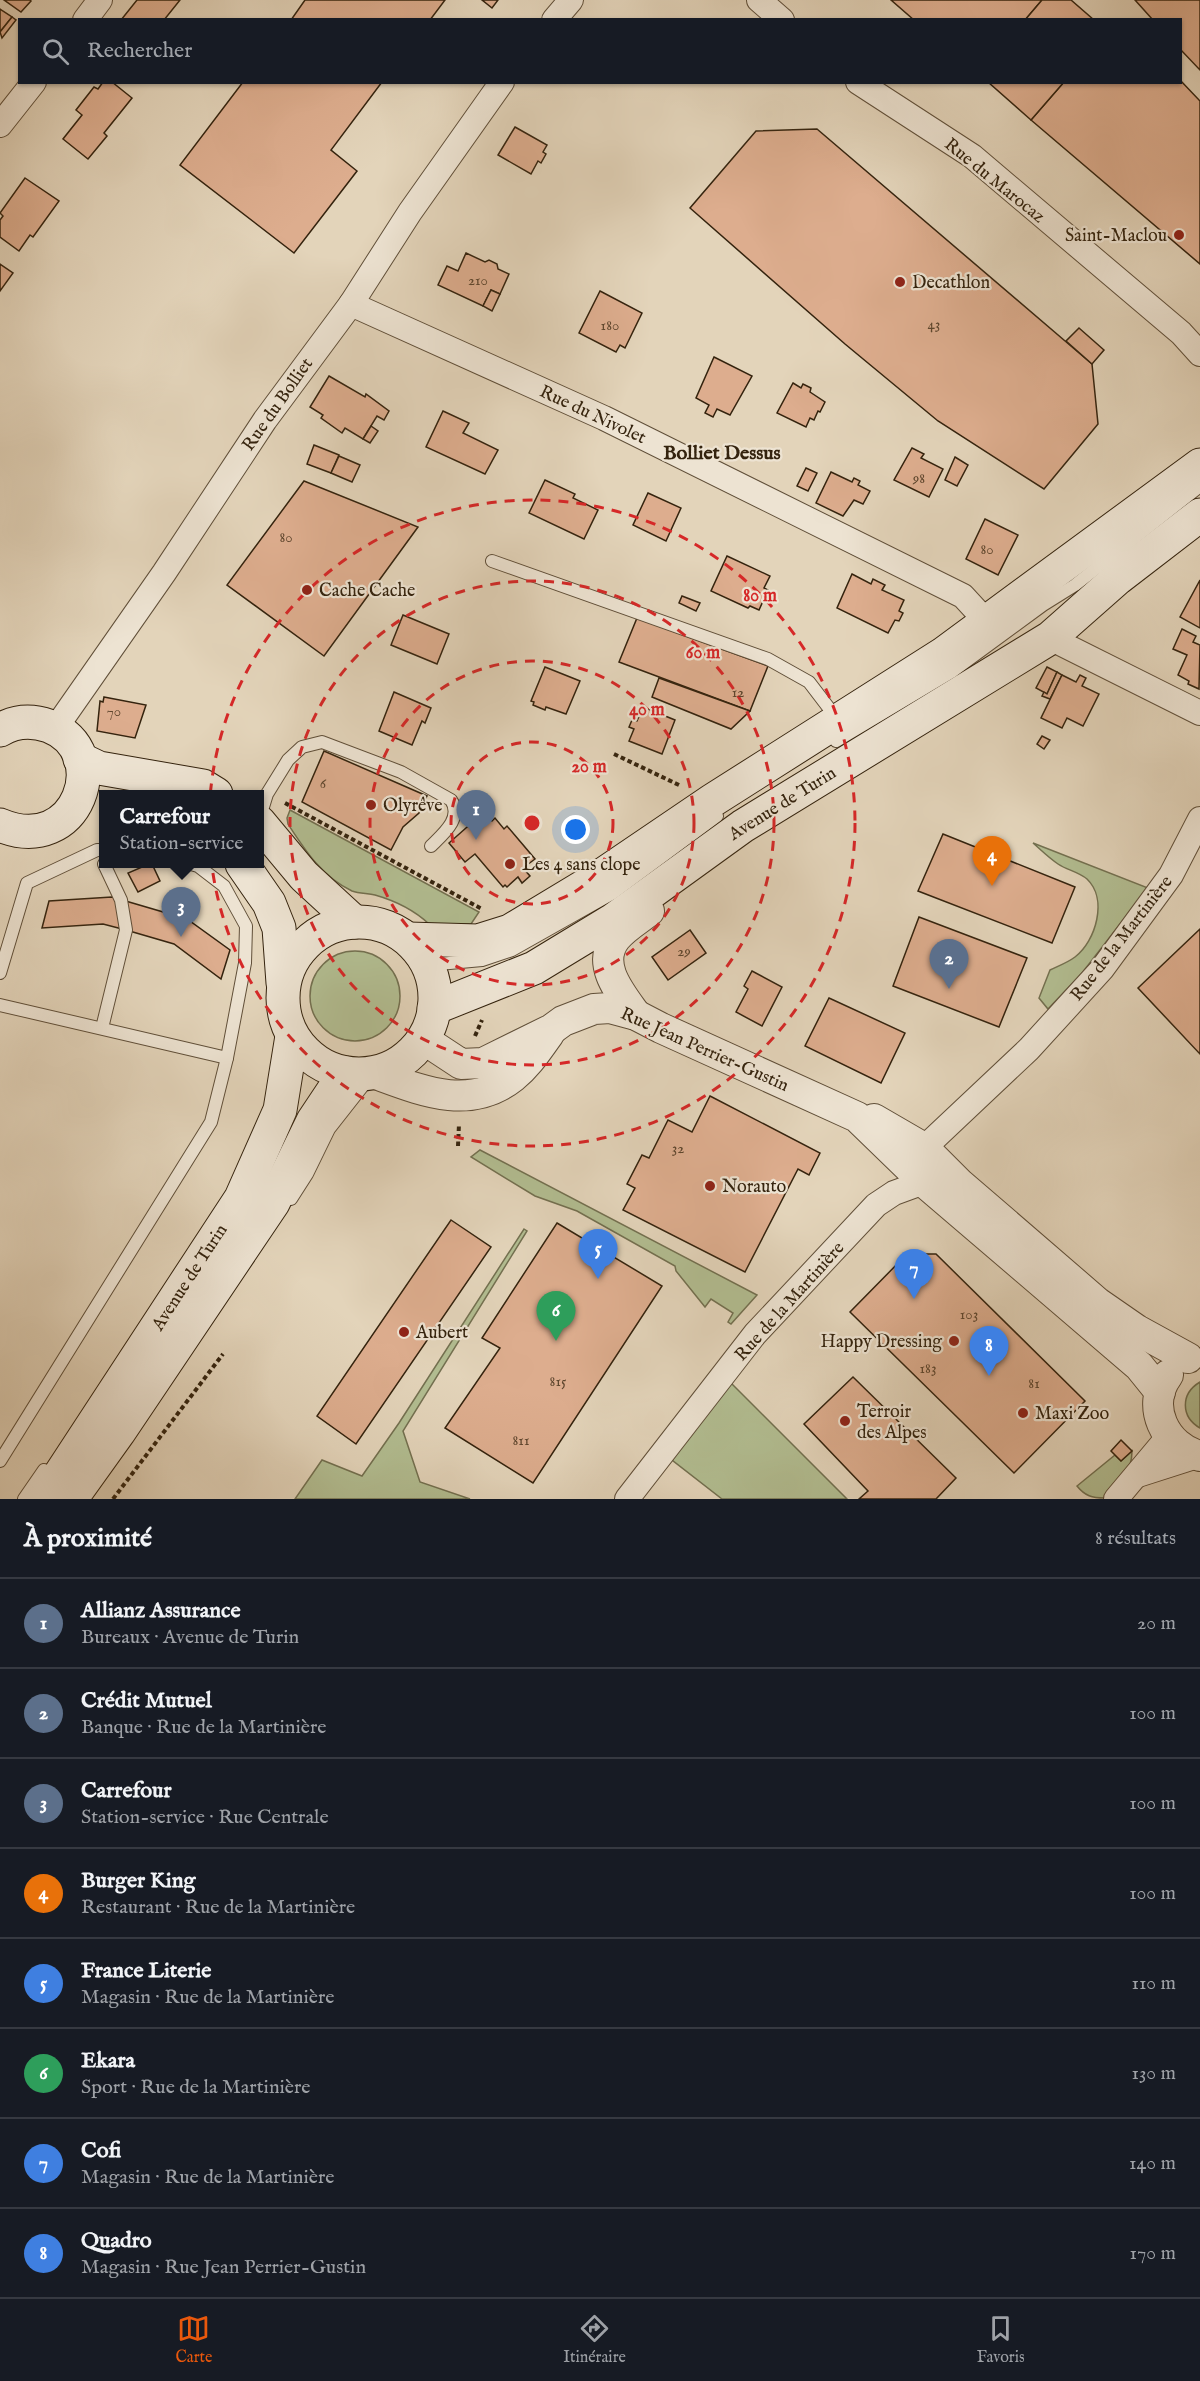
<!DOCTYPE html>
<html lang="fr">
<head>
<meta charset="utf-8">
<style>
	:root { --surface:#171b24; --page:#242831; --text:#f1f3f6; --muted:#9ea1a6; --line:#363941; --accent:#ea580c }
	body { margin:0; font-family:"IM FELL English",serif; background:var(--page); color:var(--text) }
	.you { position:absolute; left:576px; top:830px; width:21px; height:21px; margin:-15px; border:4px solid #fff; border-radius:50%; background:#1a73e8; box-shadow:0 0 0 9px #1a73e833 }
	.badge { display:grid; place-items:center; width:39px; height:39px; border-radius:50%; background:var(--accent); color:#fff; font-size:20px; font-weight:700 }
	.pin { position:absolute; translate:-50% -50px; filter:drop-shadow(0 2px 3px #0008) }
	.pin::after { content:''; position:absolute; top:32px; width:21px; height:18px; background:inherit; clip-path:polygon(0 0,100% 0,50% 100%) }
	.popup { position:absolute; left:99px; top:790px; width:165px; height:78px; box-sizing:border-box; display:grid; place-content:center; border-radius:0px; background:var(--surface); filter:drop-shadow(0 2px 4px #0005); font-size:20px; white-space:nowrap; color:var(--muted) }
	.popup b { font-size:22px; color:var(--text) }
	.popup::after { content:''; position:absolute; left:50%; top:100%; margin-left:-12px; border:12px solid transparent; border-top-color:var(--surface) }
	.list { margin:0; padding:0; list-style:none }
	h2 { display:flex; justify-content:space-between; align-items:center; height:78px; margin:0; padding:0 24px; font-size:26px }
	h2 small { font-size:20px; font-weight:400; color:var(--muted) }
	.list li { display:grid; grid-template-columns:39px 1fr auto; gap:18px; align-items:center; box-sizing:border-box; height:90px; padding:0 24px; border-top:2px solid var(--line) }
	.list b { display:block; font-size:22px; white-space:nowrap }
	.list p { margin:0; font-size:20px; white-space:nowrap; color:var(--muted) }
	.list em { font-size:20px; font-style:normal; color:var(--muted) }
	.icon { flex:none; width:33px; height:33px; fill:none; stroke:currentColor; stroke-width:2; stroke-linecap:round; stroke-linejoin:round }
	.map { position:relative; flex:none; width:1200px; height:1499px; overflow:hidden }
	.search { position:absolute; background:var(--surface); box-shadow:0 2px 4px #0004; left:18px; right:18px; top:18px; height:66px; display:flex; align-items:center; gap:15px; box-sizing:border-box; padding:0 21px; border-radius:0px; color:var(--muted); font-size:22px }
	.sheet { height:798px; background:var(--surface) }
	nav { display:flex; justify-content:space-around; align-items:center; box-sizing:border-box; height:84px; border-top:2px solid var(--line); background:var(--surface); font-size:16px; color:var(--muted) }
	nav a { display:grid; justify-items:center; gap:3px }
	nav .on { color:var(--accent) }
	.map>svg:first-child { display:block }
	.green { fill:#b2bd91; stroke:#737050; stroke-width:1.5 }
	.building { fill:#ddad8e; stroke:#34230e; stroke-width:1.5 }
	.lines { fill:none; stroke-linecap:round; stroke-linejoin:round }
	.service-casing { stroke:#604f39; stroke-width:14 }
	.minor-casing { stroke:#604f39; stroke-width:26 }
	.tertiary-casing { stroke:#604f39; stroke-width:32 }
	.secondary-casing { stroke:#34230e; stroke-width:35 }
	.path { stroke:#34230e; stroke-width:4; stroke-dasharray:4.5 3; stroke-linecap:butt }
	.service { stroke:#ede3d2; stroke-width:12 }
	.minor { stroke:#ede3d2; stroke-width:24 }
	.tertiary { stroke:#ede3d2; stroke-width:30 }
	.secondary { stroke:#ede3d2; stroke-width:33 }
	.ring { fill:none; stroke:#d62828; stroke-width:3; stroke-dasharray:10 8 }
	.poi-dot { fill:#8f2418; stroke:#ede3d2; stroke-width:2 }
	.labels { text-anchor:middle; stroke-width:4.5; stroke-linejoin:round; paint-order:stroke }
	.number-label { font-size:15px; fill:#5e462e }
	.street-label { font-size:18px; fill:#34230e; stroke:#ede3d2 }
	.poi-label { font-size:18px; fill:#34230e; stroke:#ede3d2; text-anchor:start }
	.neighbourhood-label { font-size:20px; font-weight:bold; fill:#34230e; stroke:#ede3d2 }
	.centre { fill:#d62828; stroke:#ede3d2; stroke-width:3 }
	.ring-label { font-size:18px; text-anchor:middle; font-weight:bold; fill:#d62828; stroke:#ede3d2; stroke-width:4.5; stroke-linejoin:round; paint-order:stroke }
</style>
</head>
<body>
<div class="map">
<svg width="1200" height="1499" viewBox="0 0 1200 1499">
	<rect width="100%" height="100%" fill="#e3d4ba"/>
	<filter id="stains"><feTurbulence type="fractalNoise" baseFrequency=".00333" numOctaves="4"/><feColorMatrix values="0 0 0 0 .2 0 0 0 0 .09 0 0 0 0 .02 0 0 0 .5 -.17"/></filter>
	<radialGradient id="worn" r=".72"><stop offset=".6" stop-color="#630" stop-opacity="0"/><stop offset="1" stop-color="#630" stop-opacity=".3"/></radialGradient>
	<g class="green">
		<path d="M290,810L479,912L471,924H429C413,909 396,901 375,895C368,893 360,894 352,891C322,877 305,850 288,824L287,818Z"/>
		<path d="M1033,843L1148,888L1082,973L1048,1009L1039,998L1050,970C1058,966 1067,963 1075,957C1096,941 1108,899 1087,879C1079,872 1067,870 1058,864C1049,858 1041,850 1033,843Z"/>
		<circle cx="355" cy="996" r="45"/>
		<polygon points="480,1150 757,1295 731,1324 728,1322 733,1313 711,1299 705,1307 676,1271 675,1266 577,1211 535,1196 471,1157"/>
		<polygon points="524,1229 527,1231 403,1431 420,1482 470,1499 295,1499 322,1460 362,1476 399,1423"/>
		<polygon points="723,1375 847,1499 722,1499 663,1453"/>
		<path d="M1200,1382V1428C1181,1417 1180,1394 1200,1382Z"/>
		<path d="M1132,1451C1132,1472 1120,1483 1105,1498C1092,1498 1085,1496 1077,1486L1115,1455L1121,1461Z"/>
	</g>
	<g class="building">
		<polygon points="4,0 30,0 31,1 21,12"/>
		<polygon points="137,0 180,0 164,20 121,20"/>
		<polygon points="305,0 445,0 430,20 291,20"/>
		<polygon points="482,0 498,0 492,8"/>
		<polygon points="891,0 1042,0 1025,20 914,20"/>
		<polygon points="1042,0 1071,0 1094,20 1025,20"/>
		<polygon points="1135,0 1200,0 1200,70 1180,49 1180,20 1153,20"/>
		<polygon points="0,9 12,17 0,32"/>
		<polygon points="12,17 16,20 2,38 0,32"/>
		<polygon points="1180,80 1200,101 1200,264 1031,120 1064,82 1180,82"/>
		<polygon points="103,82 112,82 132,98 104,133 107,136 88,159 63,139 82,115 76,110 94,87 98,89"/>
		<polygon points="243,82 382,82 331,150 357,171 294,253 180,165"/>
		<polygon points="988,82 1064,82 1031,120"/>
		<polygon points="515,127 547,145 543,152 546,154 541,163 538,161 531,174 498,155"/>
		<polygon points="817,129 1092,364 1098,424 1044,489 938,421 845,344 690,208 756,131"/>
		<polygon points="25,178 59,201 33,237 30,235 19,251 0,237 0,220 3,216 0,213"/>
		<polygon points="466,253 485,262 489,260 497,264 498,269 509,274 500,294 491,290 483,306 438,285 447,266 458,271"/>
		<polygon points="0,264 13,273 0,291"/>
		<polygon points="491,290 500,294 492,311 483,306"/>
		<polygon points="600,291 642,313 625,348 620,345 616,352 579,333"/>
		<polygon points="1079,328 1104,350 1092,364 1066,341"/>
		<polygon points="714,357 752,376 730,415 717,409 713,417 705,413 709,405 696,398"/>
		<polygon points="329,376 365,397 366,394 389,411 384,420 377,416 363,439 345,428 342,433 321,418 323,415 310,407"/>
		<polygon points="793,383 801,388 803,384 811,388 810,392 825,402 820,412 818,411 814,420 810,418 806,427 777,413"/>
		<polygon points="443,411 469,423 463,433 498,450 485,474 426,447"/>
		<polygon points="371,426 378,431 370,443 363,439"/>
		<polygon points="314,445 339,455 331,473 307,464"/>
		<polygon points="912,448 924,454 921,458 943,469 929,497 894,480"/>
		<polygon points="339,456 360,465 352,482 331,473"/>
		<polygon points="955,457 968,465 957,486 945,480"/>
		<polygon points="806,468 817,473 808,491 797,486"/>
		<polygon points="831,472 852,482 854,478 860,481 858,485 870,491 863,504 854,500 843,516 816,503"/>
		<polygon points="545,480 575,494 573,498 598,510 584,539 529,513"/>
		<polygon points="304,481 418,527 324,656 227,585"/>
		<polygon points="648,493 681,508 666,541 633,525"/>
		<polygon points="985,519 1018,535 998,575 966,559"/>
		<polygon points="727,556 770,576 764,588 768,590 759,610 750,606 748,608 711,591"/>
		<polygon points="852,574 871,584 873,579 885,585 882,590 904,600 899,611 903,613 899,621 895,620 888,633 837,608"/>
		<polygon points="1200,580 1200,628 1180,617"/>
		<polygon points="682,596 700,603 696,611 679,603"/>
		<polygon points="403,615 449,634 437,664 391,645"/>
		<polygon points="637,618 768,666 750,711 619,662"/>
		<polygon points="1182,629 1196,636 1193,642 1200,645 1199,689 1188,684 1189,681 1178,675 1187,655 1173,649"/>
		<polygon points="545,667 580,681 566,714 546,707 545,710 533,705 534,702 531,701"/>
		<polygon points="1047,667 1057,672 1047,694 1036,688"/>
		<polygon points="1057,672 1062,675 1050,699 1042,696 1044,692 1047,694"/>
		<polygon points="1062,675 1076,682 1080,675 1086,678 1082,686 1099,694 1083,726 1067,718 1062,728 1041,718"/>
		<polygon points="659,678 750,711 731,729 652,697"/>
		<polygon points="394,692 431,708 425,723 422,721 412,745 379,731"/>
		<polygon points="104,697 146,705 135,738 97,731 100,701 103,702"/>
		<polygon points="643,707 675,720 662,754 629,741 634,729 629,727 632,720 637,721"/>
		<polygon points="1042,736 1050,740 1044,749 1037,744"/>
		<polygon points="324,751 427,796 419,813 403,827 391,850 302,802"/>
		<polygon points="484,812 492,821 495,818 504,829 507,826 535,859 523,868 530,876 522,883 518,877 507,887 505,885 503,887 475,854 465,862 449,843"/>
		<polygon points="943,834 1075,887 1052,943 918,891"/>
		<polygon points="149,864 152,864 160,881 138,892 128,873"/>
		<polygon points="112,897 187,919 230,950 221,979 174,944 126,930 103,924 42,928 49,901"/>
		<polygon points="919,917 1027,958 999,1027 893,986"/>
		<polygon points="1200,929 1200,1054 1138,988"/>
		<polygon points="690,930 706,953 668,980 652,957"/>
		<polygon points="752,971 782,987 762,1026 736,1012 748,989 744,986"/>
		<polygon points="829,998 905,1033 881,1083 805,1046"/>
		<polygon points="710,1096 820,1153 809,1175 798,1169 745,1272 623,1210 635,1188 627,1184 642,1155 649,1158 668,1120 692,1132"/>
		<polygon points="451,1220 491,1247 356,1444 317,1416"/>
		<polygon points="557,1223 662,1286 533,1483 445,1428 500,1348 482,1338"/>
		<polygon points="907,1254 936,1254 1085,1401 1014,1473 850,1312"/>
		<polygon points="853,1377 956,1478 936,1499 859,1499 868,1491 804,1424"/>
		<polygon points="1121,1440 1132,1451 1121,1461 1111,1451"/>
	</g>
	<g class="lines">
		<defs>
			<g id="service">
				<polyline points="492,561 768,659 809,682 838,720"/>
				<polyline points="836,741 953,671 1043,605 1075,585 1200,486"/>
				<path d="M259,820L267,794L288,760L302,747L322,742L401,772L451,800C463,818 443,834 431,846"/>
				<polyline points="428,965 482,960 512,950 613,893 717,816"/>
				<polyline points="0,973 27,883 97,850 103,850"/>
				<polyline points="0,1005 227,1058"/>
				<polyline points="102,1028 126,930 121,900 104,864"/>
				<polyline points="291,1199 307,1174 329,1129 373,1073"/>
				<polyline points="0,1461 211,1122 227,1058 245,963 246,926 224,886 198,866 191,864"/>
				<polyline points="24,1499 44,1470"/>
			</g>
			<g id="minor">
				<polyline points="759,0 782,20"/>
				<polyline points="85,20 100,0"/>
				<polyline points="554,20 571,0"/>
				<polyline points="858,82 972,156 1181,333 1200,354"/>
				<polyline points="0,125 34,82"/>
				<polyline points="351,304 604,418 963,596 986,621"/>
				<polyline points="1050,638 1200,713"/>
				<polyline points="55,729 164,573 265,420 351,304 410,212 502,82"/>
				<polyline points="924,1148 1029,1049 1102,969 1171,875 1200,819"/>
				<polyline points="1138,1475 1197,1456"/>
				<polyline points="627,1499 755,1334 876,1205 894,1193 924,1182"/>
				<polyline points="1116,1499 1168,1437"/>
			</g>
			<g id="tertiary">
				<path d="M636,1015C621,994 595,964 616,938C624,928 639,919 649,911"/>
				<polyline points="423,1039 461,1064 483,1063 552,1029 563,1021 594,1009 610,1008 636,1015 661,1028 857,1117 924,1182 1139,1366 1160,1392"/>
				<path d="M373,1073C420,1090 469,1112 513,1077C528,1065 538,1049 549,1034"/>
				<polyline points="874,1119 924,1148 959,1183 1098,1303 1137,1330 1188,1358"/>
				<path d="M1168,1375C1145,1406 1165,1447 1200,1456"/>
			</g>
			<g id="secondary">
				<path d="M0,730C15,721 32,720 49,726C115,752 78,858 0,825"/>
				<polyline points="80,759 99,768 203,786 216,794"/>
				<polyline points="259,822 304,876 354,922"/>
				<polyline points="242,864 269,903 279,928 283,983"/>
				<circle cx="359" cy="998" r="76"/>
				<polyline points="408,939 478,941 510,931 598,878 713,800 943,654 1200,465"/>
				<polyline points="434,1008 534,968 613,920 743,826 1050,638 1118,578 1200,515"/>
				<polyline points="44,1499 241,1198 280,1110 292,1036"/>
				<polyline points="71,1499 119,1432 273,1203 313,1121 345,1073"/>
			</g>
		</defs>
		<use href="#service" class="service-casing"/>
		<use href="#minor" class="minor-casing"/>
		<use href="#tertiary" class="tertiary-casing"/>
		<use href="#secondary" class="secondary-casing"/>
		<g class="path">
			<polyline points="614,754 681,786"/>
			<polyline points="285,803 482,909"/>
			<polyline points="475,1036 482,1020"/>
			<polyline points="458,1146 459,1124"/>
			<polyline points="113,1499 223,1354"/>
		</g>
		<use href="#service" class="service"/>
		<use href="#minor" class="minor"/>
		<use href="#tertiary" class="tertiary"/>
		<use href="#secondary" class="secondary"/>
	</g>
	<g class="ring">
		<circle cx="532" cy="823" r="81"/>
		<circle cx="532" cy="823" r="162"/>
		<circle cx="532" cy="823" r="242"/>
		<circle cx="532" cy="823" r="323"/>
	</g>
	<g class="poi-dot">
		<circle cx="1179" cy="235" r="6"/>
		<circle cx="900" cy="282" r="6"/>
		<circle cx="307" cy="590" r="6"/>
		<circle cx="371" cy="805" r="6"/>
		<circle cx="510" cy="864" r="6"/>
		<circle cx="710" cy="1186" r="6"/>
		<circle cx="404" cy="1332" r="6"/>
		<circle cx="954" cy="1341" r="6"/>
		<circle cx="1023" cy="1413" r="6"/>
		<circle cx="845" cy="1421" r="6"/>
	</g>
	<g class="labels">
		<g class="number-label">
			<text x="478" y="285">210</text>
			<text x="934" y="329">43</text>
			<text x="610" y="330">180</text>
			<text x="919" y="483">98</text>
			<text x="286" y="542">80</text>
			<text x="987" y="554">80</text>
			<text x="738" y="697">12</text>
			<text x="114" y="716">70</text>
			<text x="323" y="788">6</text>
			<text x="684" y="956">29</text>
			<text x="678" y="1153">32</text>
			<text x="969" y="1319">103</text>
			<text x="928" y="1373">183</text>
			<text x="558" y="1386">815</text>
			<text x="1034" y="1388">81</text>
			<text x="521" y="1445">811</text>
		</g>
		<g class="street-label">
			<text transform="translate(995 180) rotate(39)" y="6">Rue du Marocaz</text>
			<text transform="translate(277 404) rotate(-55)" y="6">Rue du Bolliet</text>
			<text transform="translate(593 414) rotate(25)" y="6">Rue du Nivolet</text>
			<text transform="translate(782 803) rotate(-32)" y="6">Avenue de Turin</text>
			<text transform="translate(1121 938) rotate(-52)" y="6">Rue de la Martinière</text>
			<text transform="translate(705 1049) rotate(24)" y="6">Rue Jean Perrier-Gustin</text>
			<text transform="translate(189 1277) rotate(-57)" y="6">Avenue de Turin</text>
			<text transform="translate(789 1301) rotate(-48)" y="6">Rue de la Martinière</text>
		</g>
		<g class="poi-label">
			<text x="1167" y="241" text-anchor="end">Saint-Maclou</text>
			<text x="912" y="288">Decathlon</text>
			<text x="319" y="596">Cache Cache</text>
			<text x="383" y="811">Olyrêve</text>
			<text x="522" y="870">Les 4 sans clope</text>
			<text x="722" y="1192">Norauto</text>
			<text x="416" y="1338">Aubert</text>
			<text x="942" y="1347" text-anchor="end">Happy Dressing</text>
			<text x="857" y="1417">Terroir<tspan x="857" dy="21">des Alpes</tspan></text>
			<text x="1035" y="1419">Maxi Zoo</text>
		</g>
		<g class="neighbourhood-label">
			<text x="722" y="459">Bolliet Dessus</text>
		</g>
	</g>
	<circle cx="532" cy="823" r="9" class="centre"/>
	<g class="ring-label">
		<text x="760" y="601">80 m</text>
		<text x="703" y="658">60 m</text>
		<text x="647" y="715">40 m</text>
		<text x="589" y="772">20 m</text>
	</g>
	<rect width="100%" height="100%" filter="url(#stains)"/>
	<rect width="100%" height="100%" fill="url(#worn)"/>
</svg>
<div class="you"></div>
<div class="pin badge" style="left:476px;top:840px;background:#5c6f8a">1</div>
<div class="pin badge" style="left:949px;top:989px;background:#5c6f8a">2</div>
<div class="pin badge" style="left:181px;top:937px;background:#5c6f8a">3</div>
<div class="popup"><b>Carrefour</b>Station-service</div>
<div class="pin badge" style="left:992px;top:886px;background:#e8710a">4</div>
<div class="pin badge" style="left:598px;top:1279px;background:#3f7fe0">5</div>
<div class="pin badge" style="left:556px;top:1341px;background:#2e9e5b">6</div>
<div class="pin badge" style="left:914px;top:1299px;background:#3f7fe0">7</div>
<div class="pin badge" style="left:989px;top:1376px;background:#3f7fe0">8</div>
<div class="search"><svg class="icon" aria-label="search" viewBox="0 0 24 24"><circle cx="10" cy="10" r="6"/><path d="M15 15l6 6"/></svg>Rechercher</div>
</div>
<section class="sheet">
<h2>À proximité<small>8 résultats</small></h2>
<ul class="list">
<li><span class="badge" style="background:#5c6f8a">1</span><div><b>Allianz Assurance</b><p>Bureaux · Avenue de Turin</p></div><em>20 m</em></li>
<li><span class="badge" style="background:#5c6f8a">2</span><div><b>Crédit Mutuel</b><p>Banque · Rue de la Martinière</p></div><em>100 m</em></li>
<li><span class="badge" style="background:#5c6f8a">3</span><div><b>Carrefour</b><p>Station-service · Rue Centrale</p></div><em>100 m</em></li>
<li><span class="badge" style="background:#e8710a">4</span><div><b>Burger King</b><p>Restaurant · Rue de la Martinière</p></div><em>100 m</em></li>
<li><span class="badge" style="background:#3f7fe0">5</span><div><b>France Literie</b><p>Magasin · Rue de la Martinière</p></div><em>110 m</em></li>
<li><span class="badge" style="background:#2e9e5b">6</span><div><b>Ekara</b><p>Sport · Rue de la Martinière</p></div><em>130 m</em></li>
<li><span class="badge" style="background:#3f7fe0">7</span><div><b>Cofi</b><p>Magasin · Rue de la Martinière</p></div><em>140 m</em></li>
<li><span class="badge" style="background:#3f7fe0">8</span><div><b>Quadro</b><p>Magasin · Rue Jean Perrier-Gustin</p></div><em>170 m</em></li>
</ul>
</section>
<nav>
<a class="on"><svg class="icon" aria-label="map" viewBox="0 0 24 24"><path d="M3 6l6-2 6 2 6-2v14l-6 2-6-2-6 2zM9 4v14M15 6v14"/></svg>Carte</a>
<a><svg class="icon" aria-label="directions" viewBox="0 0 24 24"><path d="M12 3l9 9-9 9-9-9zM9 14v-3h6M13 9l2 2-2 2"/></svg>Itinéraire</a>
<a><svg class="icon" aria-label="saved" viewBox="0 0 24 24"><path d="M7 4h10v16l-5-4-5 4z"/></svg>Favoris</a>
</nav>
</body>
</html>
